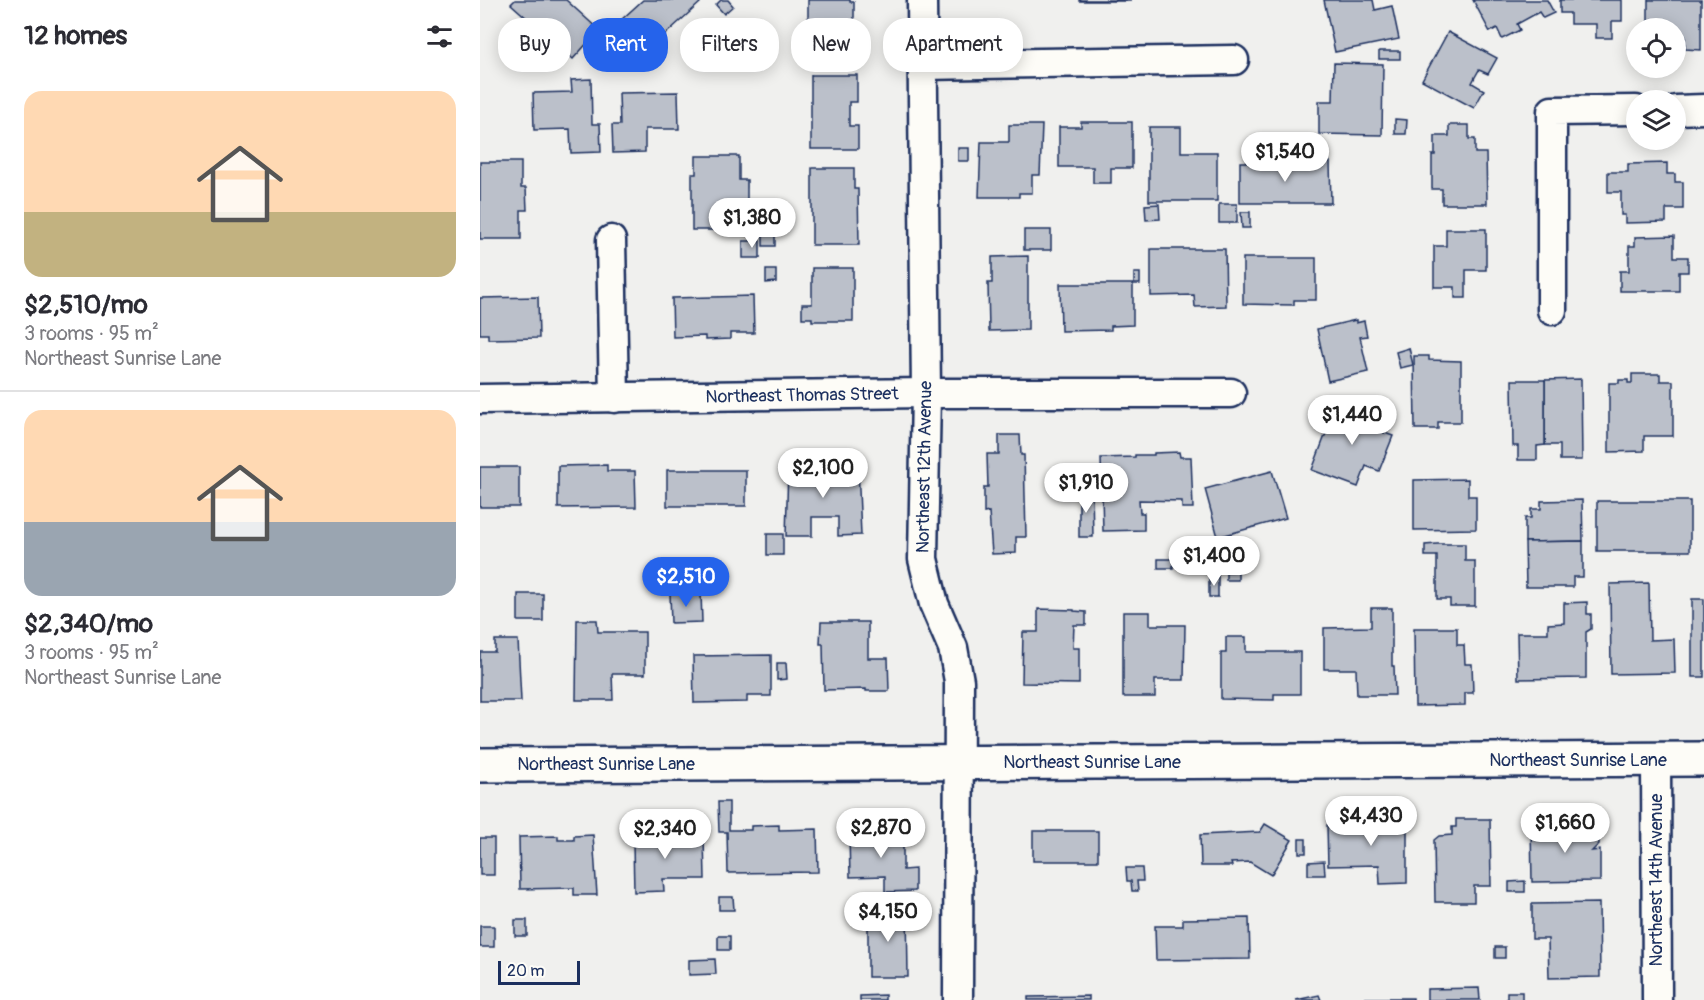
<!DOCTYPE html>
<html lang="en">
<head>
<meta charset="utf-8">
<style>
  :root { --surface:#fff; --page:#f7f7f7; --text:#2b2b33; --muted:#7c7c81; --line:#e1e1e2; --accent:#2563eb }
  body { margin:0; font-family:Pangolin,sans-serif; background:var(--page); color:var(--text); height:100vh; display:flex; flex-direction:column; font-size:22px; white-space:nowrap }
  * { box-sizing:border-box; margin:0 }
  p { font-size:20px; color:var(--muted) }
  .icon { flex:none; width:33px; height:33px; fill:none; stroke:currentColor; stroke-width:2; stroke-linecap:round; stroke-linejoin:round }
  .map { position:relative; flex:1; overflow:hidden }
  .panel { display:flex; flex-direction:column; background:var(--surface); width:480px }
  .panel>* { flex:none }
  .top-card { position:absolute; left:18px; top:18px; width:570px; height:54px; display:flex; gap:12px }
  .buttons { position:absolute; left:1146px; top:18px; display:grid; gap:12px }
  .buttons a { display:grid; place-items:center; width:60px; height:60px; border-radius:50%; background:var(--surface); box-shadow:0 3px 15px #0003; font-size:30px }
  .scale { position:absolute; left:18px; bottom:15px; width:82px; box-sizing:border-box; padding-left:6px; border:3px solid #1b2f5e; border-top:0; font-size:16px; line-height:21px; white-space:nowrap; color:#1b2f5e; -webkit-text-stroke:4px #fdfcf7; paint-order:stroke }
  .price { position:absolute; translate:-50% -51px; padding:0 14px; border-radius:21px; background:#fff; color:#222; font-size:20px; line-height:39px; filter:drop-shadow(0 2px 3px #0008) }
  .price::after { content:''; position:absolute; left:50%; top:36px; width:18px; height:14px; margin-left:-9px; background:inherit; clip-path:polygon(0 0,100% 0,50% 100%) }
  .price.active { background:var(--accent); color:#fff }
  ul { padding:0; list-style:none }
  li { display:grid; align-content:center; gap:12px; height:318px; padding:0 24px }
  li+li { border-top:2px solid var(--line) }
  li span { display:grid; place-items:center; height:186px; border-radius:18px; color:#555 }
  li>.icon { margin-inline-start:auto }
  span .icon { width:108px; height:108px; fill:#fffc; stroke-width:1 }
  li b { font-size:26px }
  h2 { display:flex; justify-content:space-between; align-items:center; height:72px; padding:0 24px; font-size:26px }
  .pill { padding:0 21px; border-radius:24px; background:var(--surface); box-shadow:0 3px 15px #0003; font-size:21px; line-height:54px }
  .pill.active { background:var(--accent); color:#fff }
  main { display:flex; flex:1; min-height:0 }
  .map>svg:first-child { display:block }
  .building { fill:#bbc0ca; stroke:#1b2f5e; stroke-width:1.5 }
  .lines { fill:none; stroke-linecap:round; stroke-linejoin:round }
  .minor-casing { stroke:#1b2f5e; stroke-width:33 }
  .tertiary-casing { stroke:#1b2f5e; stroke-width:38 }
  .minor { stroke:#fdfcf7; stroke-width:28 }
  .tertiary { stroke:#fdfcf7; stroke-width:33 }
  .labels { text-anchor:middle; stroke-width:4.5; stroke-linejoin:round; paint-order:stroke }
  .street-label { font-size:18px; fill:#1b2f5e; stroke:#fdfcf7 }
</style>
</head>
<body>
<main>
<section class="panel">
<h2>12 homes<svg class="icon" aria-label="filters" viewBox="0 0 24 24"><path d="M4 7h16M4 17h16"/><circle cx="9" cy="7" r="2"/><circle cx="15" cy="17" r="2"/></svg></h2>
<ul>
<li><span style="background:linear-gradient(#ffd9b3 65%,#c2b280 0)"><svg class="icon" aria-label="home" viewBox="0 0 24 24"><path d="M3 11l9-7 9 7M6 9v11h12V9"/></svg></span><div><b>$2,510/mo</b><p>3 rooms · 95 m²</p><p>Northeast Sunrise Lane</p></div></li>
<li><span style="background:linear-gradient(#ffd9b3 60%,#9aa5b1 0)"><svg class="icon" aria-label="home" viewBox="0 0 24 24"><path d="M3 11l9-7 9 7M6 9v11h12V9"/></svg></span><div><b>$2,340/mo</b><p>3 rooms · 95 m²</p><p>Northeast Sunrise Lane</p></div></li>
</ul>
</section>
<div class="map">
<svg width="1224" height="1000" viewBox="0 0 1224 1000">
  <rect width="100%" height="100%" fill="#f0f0ee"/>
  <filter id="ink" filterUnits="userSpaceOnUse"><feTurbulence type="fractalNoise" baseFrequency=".0167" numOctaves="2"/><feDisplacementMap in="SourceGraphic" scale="12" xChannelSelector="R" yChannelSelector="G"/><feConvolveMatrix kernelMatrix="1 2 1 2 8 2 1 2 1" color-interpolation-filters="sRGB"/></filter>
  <g filter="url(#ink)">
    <!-- building -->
    <g class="building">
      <polygon points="35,0 86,0 119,30 93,59 31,4"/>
      <polygon points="163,0 218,0 220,3 157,60 130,30"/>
      <polygon points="241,0 248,0 253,6 244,14 236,5"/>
      <polygon points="328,0 370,0 370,2 374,2 374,52 328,52"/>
      <rect x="599" y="0" width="51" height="1"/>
      <polygon points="844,0 893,0 895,10 912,6 919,39 855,52"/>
      <polygon points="993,0 1067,0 1074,13 1063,18 1059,12 1037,24 1040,30 1022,39 1017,28 1010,32"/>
      <polygon points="1080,0 1142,0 1142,21 1132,21 1132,38 1116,38 1116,24 1090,24 1090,13 1080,13"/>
      <polygon points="1168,0 1221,0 1221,50 1205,49 1205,36 1196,36 1196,28 1168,28"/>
      <polygon points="968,32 1017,58 1008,74 999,70 995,77 992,83 1004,90 994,108 942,80"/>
      <rect x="899" y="51" width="21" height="8"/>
      <polygon points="854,63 903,64 902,135 839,134 839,101 853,101"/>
      <polygon points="331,75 377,75 377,102 369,102 369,126 378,126 378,149 331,149"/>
      <polygon points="111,79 112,124 120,124 121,152 91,153 90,129 54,130 53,93 92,92 91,80"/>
      <polygon points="198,92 199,129 165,129 165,152 133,153 132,125 140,125 139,93"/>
      <polygon points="915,119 927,120 926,134 915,134"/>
      <polygon points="601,122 652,122 652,168 631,168 631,183 613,183 613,167 579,167 579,127 601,127"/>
      <polygon points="529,125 562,125 560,175 552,175 552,193 539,193 539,197 499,197 501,142 529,142"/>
      <polygon points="969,125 989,125 989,139 995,139 995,153 1006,153 1007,204 962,204 962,189 952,189 952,155 955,155 955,136 969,136"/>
      <polygon points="669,127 701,127 701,152 737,152 737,201 669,201"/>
      <rect x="478" y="148" width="11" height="13"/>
      <polygon points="216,156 259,156 259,180 267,180 267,204 259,204 259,230 212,230 212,174 216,174"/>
      <polygon points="0,162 41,162 41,188 46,188 47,210 41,210 41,239 0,239"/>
      <polygon points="760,162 850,162 851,203 760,203"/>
      <polygon points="1187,163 1187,174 1195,174 1195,182 1203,182 1203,209 1186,209 1186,222 1145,223 1145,215 1141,215 1141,192 1128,192 1128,172 1148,172 1148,164"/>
      <polygon points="332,168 374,168 374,189 378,189 379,245 332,245"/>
      <polygon points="679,204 680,219 666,220 665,205"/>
      <rect x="739" y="204" width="18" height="19"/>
      <polygon points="761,212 770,212 770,228 762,228"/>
      <polygon points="966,229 1006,229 1006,270 986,270 986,298 975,298 975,287 954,287 954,246 966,246"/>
      <rect x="544" y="230" width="27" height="20"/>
      <rect x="283" y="234" width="12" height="12"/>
      <polygon points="1194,236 1194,257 1208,257 1208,272 1199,272 1199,291 1140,291 1140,271 1149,271 1149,246 1155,246 1155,237"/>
      <rect x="263" y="241" width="17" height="17"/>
      <polygon points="671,249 745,249 746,306 715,307 714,295 671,296"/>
      <polygon points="548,256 548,330 509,331 508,283 512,283 512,257"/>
      <polygon points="763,258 836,258 836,300 814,300 814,305 763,304"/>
      <polygon points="332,268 373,268 373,321 332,321 332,318 322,318 322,304 332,304"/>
      <polygon points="286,270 296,270 296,282 286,283"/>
      <rect x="654" y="273" width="6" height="11"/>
      <polygon points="580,284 653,284 653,325 631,326 631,330 581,331"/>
      <polygon points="273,296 274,333 250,333 250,339 225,340 225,336 193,337 192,298"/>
      <polygon points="58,297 59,338 8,339 8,334 0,334 0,298"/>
      <polygon points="876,320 876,323 884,321 887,336 880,337 888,372 848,381 837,329"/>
      <polygon points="929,348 933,365 920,368 916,352"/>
      <polygon points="934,356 949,356 949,360 981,361 981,422 958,422 958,429 935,429"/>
      <polygon points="1152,374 1180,374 1180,381 1193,381 1193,436 1164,436 1164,451 1129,452 1129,383 1139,383 1139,380 1148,380 1148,383 1152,383"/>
      <polygon points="1101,379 1102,460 1080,460 1080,445 1065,445 1065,380"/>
      <polygon points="1032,380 1065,380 1065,445 1057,446 1057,460 1038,460 1038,446 1033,446"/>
      <polygon points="857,404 903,421 899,431 913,436 899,471 886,466 878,487 832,470"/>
      <polygon points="519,435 540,435 541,455 544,455 546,537 536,537 536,553 512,554 509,512 504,513 504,487 508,487 507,454 519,454"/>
      <polygon points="699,452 700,457 711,457 713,508 702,508 702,501 659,500 660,513 664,513 664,530 623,531 621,458 655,457 655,455 674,455 674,453"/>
      <polygon points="127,465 127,471 155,471 156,507 78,508 78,466"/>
      <rect x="0" y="467" width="39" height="40"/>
      <polygon points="378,467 381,535 358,536 358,517 332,517 332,536 306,536 308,468"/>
      <rect x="187" y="470" width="79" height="36"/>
      <polygon points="792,471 806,518 738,537 725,489"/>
      <polygon points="988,479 988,496 996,496 996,529 934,530 934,480"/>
      <polygon points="599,490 612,490 613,537 599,537"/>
      <polygon points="1102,500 1103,541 1045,542 1045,518 1051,518 1051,509 1061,509 1061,501"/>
      <rect x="1117" y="501" width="93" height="50"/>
      <rect x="287" y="534" width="16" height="21"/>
      <polygon points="1103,541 1103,577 1093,577 1093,587 1046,587 1045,542"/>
      <polygon points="957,544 985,544 985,561 995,561 995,606 970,606 970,599 957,599 957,556 945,556 945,545"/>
      <rect x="678" y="559" width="15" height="9"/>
      <polygon points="758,571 758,580 746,580 746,572"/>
      <polygon points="738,576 738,597 729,597 729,577"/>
      <polygon points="1169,583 1170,640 1194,639 1195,673 1131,674 1130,584"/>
      <polygon points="190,593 221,593 222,622 191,623"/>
      <rect x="38" y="594" width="25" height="27"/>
      <rect x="1212" y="599" width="12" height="78"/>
      <polygon points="1107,602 1107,614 1111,614 1111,629 1106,632 1106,678 1038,679 1037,633 1068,633 1068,624 1084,623 1084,603"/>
      <polygon points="891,608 912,608 912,666 914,666 915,695 877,695 876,669 844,669 844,628 891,627"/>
      <polygon points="558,609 594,610 594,611 606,612 606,625 594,625 593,648 599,648 599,684 542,683 543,632 558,632"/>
      <polygon points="643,612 670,612 670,625 705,625 704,680 675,680 675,697 643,697"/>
      <polygon points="97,620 117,620 118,632 165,632 165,674 132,674 133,700 96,700"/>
      <polygon points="341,622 388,622 388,658 408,658 409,691 386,691 386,689 344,690 343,644 340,644"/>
      <polygon points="934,628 977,628 977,645 984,645 985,664 992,664 993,693 985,693 985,705 935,706"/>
      <polygon points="746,637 766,637 766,652 820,652 820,694 794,694 794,700 741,699 741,653 746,653"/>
      <polygon points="15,640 38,640 41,701 0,701 0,652 15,652"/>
      <polygon points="291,655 291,696 267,696 267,702 214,703 213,656"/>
      <polygon points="297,663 306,663 307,679 297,680"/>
      <polygon points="238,802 249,802 249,830 271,830 271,826 299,825 299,830 337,829 338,872 248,873 247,832 239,832"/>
      <polygon points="900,814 900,824 927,823 927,883 900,884 899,865 848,866 847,825 871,825 871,815"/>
      <polygon points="976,819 1010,819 1011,886 994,886 994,902 955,902 954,840 959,836 972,835 972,827 976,827"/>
      <polygon points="785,824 812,840 791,875 770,862 751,863 752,866 721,866 720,835 780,832"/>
      <polygon points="1114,825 1119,831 1119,844 1112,851 1120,850 1120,881 1052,882 1051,826"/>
      <polygon points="383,829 412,829 412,834 423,834 423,870 435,869 435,891 405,892 405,876 370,877 369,835 383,834"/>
      <rect x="553" y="831" width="65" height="30"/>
      <polygon points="149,833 189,833 189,839 224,838 225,879 183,879 184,891 154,892 153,843 149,844"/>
      <polygon points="113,835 117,895 94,895 94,888 40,889 39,837 78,836 78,840 94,840 94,836"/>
      <rect x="0" y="838" width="14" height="37"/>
      <rect x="819" y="839" width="7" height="14"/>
      <polygon points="844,861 845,875 828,875 828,862"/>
      <polygon points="646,868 662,868 663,881 657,881 658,891 652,891 651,881 647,881"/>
      <polygon points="1045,881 1045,892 1029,892 1029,882"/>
      <polygon points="239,897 253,897 254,910 239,910"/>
      <polygon points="1119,903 1120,977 1069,978 1068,939 1052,939 1052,904"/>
      <polygon points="388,908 427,908 428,977 388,977"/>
      <polygon points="769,918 770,959 676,960 675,926 703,926 703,919"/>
      <rect x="35" y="920" width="12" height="16"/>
      <rect x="0" y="926" width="14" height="21"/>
      <rect x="238" y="936" width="12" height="14"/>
      <rect x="1015" y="947" width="10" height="11"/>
      <polygon points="235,959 236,974 209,975 209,960"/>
      <polygon points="999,988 1000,1000 947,1000 947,989"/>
      <rect x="1027" y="992" width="15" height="8"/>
      <polygon points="405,995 405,1000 380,1000 380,996"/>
      <polygon points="839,995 841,1000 816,1000"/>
      <polygon points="609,996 609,1000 548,1000 548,997"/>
      <rect x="877" y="998" width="56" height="2"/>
    </g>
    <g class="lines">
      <!-- minor casing -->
      <g class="minor-casing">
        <g id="minor">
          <polyline points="442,0 446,393 443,559 454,604 473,648 479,681 478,1000"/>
          <polyline points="443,65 754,60"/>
          <polyline points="1196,110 1224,109"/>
          <polyline points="131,240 134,398"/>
          <polyline points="1072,310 1072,111 1156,110"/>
          <polyline points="0,399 446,393 751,393"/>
          <polyline points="1176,760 1177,1000"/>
        </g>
      </g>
      <!-- tertiary casing -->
      <g class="tertiary-casing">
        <polyline id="tertiary" points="0,765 1224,759"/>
      </g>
      <!-- minor -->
      <use href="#minor" class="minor"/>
      <!-- tertiary -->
      <use href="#tertiary" class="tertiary"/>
    </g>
  </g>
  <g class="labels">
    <!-- street labels -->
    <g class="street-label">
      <text transform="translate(322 395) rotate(-1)" y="6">Northeast Thomas Street</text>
      <text transform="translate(444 467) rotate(-89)" y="6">Northeast 12th Avenue</text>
      <text x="1098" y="766">Northeast Sunrise Lane</text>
      <text x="612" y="768">Northeast Sunrise Lane</text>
      <text x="126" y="770">Northeast Sunrise Lane</text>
      <text transform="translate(1176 880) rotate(-90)" y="6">Northeast 14th Avenue</text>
    </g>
  </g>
</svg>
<div class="buttons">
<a><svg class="icon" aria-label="locate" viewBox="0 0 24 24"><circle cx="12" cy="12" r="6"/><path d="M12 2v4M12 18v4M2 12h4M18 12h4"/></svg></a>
<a><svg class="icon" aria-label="layers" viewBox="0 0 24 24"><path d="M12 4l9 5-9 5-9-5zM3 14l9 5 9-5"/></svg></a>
</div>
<div class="scale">20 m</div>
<b class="price" style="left:805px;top:183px">$1,540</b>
<b class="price" style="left:272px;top:249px">$1,380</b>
<b class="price" style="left:872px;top:446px">$1,440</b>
<b class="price" style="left:343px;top:499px">$2,100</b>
<b class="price" style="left:606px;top:514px">$1,910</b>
<b class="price" style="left:734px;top:587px">$1,400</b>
<b class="price active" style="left:206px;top:608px">$2,510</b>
<b class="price" style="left:891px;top:847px">$4,430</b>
<b class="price" style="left:1085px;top:854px">$1,660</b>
<b class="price" style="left:401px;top:859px">$2,870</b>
<b class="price" style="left:185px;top:860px">$2,340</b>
<b class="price" style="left:408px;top:943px">$4,150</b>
<div class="top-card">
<a class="pill">Buy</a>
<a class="pill active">Rent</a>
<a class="pill">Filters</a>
<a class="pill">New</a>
<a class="pill">Apartment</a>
</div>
</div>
</main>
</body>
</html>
